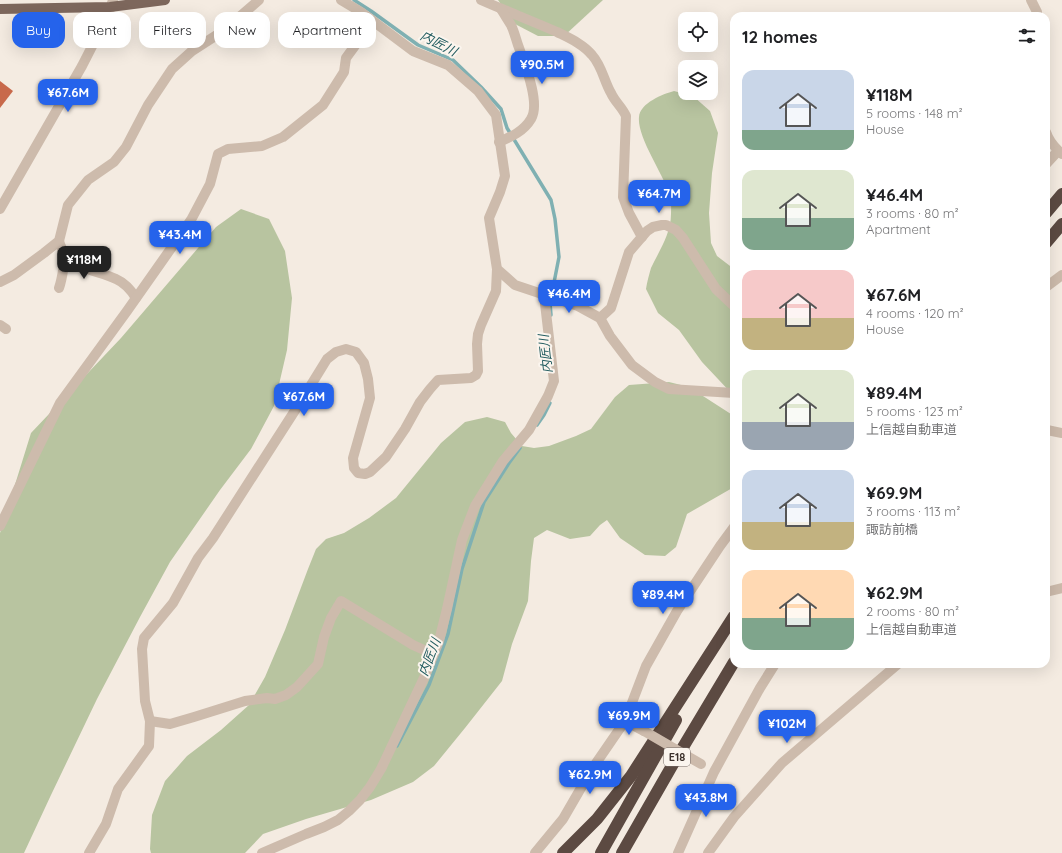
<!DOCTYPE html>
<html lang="en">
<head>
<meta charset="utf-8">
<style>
  :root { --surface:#fff; --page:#f2f2f2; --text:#202124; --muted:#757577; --accent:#2563eb }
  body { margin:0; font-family:Quicksand,"Noto Sans JP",sans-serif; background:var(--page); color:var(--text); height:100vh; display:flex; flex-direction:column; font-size:15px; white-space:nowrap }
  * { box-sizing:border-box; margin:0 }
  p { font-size:13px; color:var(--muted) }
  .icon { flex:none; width:22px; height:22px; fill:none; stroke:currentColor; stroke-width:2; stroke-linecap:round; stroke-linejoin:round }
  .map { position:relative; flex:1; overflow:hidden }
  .panel { position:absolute; left:730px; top:12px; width:320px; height:656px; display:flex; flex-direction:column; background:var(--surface); border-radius:12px; box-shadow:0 4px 16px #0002 }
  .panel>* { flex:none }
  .banner { position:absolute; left:12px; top:12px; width:380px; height:36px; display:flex; gap:8px }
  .controls { position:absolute; left:678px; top:12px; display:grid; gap:8px }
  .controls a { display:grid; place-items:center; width:40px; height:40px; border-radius:8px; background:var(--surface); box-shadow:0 4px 16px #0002; font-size:20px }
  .price { position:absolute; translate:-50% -34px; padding:0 9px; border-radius:8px; background:var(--accent); color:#fff; font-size:13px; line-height:26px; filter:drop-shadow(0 1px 2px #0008) }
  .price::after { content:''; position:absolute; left:50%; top:24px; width:12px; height:9px; margin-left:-6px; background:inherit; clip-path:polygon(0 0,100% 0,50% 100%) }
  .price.selected { background:#222; color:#fff }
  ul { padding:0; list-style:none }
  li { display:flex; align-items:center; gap:12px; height:100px; padding:0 12px }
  li span { display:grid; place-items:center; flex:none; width:112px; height:80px; border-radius:12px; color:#555 }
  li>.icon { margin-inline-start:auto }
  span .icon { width:48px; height:48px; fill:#fffc; stroke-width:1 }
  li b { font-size:17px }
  h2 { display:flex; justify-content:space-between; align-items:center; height:48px; padding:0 12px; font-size:17px }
  .chip { padding:0 14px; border-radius:12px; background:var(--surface); box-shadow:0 4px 16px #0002; font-size:14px; line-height:36px }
  .chip.selected { background:var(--accent); color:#fff }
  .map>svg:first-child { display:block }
  .green { fill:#b8c4a0 }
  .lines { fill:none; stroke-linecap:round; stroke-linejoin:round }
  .stream { stroke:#7fb0b2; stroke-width:3.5 }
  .building { fill:#c8694b }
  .minor { stroke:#cdbbac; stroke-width:10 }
  .major { stroke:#7d675c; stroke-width:10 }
  .highway { stroke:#5c4a42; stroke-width:12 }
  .minor-bridge { stroke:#cdbbac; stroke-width:10 }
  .labels { text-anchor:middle; stroke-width:4; stroke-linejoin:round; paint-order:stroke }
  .shield { fill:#fbf5ee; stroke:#756b66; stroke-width:1 }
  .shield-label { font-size:11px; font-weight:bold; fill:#3b302b }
  .water-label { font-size:13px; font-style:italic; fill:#1f5a5e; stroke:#fbf5ee }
</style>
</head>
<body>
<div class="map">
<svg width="1062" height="853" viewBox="0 0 1062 853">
  <rect width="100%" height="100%" fill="#f4ebe1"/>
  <!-- green -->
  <g class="green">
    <polygon points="498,0 603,0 564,36 538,36 515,24"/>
    <path d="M 674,91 L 693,96 L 710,111 L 718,133 L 712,173 L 709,213 L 711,243 L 717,256 L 734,269 L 734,396 L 702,362 L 679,330 L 658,313 L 646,289 C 647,282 649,275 651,268 C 659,251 671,234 671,214 C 671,207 672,199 669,193 C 662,172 637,137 639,117 C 640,103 663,94 674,91 Z"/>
    <polygon points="241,209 269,219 285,251 292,298 287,350 274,406 251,449 220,490 170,562 140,617 97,699 51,795 24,853 0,853 0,533 31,433 121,338 216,227"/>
    <polygon points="669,382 689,387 734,416 734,487 687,514 676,547 665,556 645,555 620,538 607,520 600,525 590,536 570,539 547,530 534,538 531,561 528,601 512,644 502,681 465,728 434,766 413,782 371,800 306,819 263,834 245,853 151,853 150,849 152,815 165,781 187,756 221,730 249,705 265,677 285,630 308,569 316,549 326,539 344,533 369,518 396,498 441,443 465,422 487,417 505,422 511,433 522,446 534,448 549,446 576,436 591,429 615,397 629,385"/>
  </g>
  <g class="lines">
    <!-- stream -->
    <g class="stream">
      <polyline points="354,0 371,11 418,45 453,60 481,87 501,109 507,128 551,200 555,219 559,257 550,303 551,315"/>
      <polyline points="537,425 544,415 550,403"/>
      <polyline points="397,746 429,685 448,634 462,569 484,502 509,463 520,448"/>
    </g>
  </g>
  <!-- building -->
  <polygon class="building" points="0,81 13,91 0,108"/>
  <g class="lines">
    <!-- minor -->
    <g class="minor">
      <polyline points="341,0 361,12 413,51 448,65 478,91 496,115 505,176 500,192 489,218 497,269 515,285 578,306 600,318 610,336 632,365 655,382 669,389 734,393"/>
      <path d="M 481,0 C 506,11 532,21 557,32 C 569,38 583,44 592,55 C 602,66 604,81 611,93 C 615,102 622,107 626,116 L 623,197 L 629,213 L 642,237"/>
      <polyline points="1031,0 1037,12 1037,16"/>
      <path d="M 1046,132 C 1049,141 1055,148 1062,154"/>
      <path d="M 499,142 C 511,137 524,131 531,119 C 541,103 524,62 518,45 C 516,39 514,31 511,25 C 508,20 504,14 501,9"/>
      <polyline points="1046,164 1058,151"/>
      <polyline points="0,209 82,66 108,15 113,0"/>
      <path d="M 59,241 C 60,245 62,249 64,253 C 74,269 100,271 116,279 C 125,283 131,290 136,298"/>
      <polyline points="0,282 14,275 44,253 59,241 68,205 88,180 114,162 126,147 148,105 172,69 192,51 223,31 259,0"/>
      <polyline points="1046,287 1062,275"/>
      <path d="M 59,288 C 63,277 63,266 66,255"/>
      <polyline points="600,318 611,308 629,252 647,231 653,227 662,225 666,225 676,230 683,238 716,289 734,306"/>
      <polyline points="0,325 6,329"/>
      <polyline points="1046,429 1047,430 1062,433"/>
      <polyline points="0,526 60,403 127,311 191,220 210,184 218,154 228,149 262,146 283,137 323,105 344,72 346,58 373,21"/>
      <polyline points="1046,592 1062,588"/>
      <polyline points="150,721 170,724 194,717 245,701 267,698 275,699 286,695 297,687 318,664 324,637 331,618 341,601 413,645 433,654"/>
      <polyline points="625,721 644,731"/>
      <polyline points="89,853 106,824 118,789 149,746 150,721 145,701 142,649 144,638 173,603 198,558 213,538 303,398 327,359 336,352 346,349 356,352 364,363 368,379 370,398 353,458 354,468 358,473 365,474 370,472 386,457 405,429 420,402 430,389 438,380 471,378 476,375 478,371 477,344 478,334 481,325 496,291 497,269"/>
      <polyline points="262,853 306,834 324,827 338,820 349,811 360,800 370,787 381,769 424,678 439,641 447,609 462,540 475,506 503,461 529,430 548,396 554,381 544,295"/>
      <polyline points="535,853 563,819 592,769 625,721 646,666 677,611 720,546 734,527"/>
      <polyline points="678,853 714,772 760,688 775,664"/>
      <polyline points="708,853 734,817 782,763 898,664"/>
    </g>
    <!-- major -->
    <polyline class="major" points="0,9 110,7 165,0"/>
    <!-- highway -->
    <g class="highway">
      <polyline points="1046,213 1062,194"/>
      <polyline points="1046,243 1062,224"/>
      <polyline points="563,853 597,819 631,776 734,616"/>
      <polyline points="601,853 676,720"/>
      <polyline points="622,853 673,764 734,662"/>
    </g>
    <!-- minor-bridge -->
    <polyline class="minor-bridge" points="644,731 701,764"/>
  </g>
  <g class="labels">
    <!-- shield labels -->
    <rect class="shield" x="664" y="748" width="26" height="18" rx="3"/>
    <g class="shield-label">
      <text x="677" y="761">E18</text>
    </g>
    <!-- water labels -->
    <g class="water-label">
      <text transform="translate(439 43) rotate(27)" y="5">内匠川</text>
      <text transform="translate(545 354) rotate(-96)" y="5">内匠川</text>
      <text transform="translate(429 657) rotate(-69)" y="5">内匠川</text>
    </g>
  </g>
</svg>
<div class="controls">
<a><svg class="icon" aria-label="locate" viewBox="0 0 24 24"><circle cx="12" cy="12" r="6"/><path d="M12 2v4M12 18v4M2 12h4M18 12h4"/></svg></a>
<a><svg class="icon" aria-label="layers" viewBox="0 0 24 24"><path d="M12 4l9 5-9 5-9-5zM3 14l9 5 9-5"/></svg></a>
</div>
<b class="price" style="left:542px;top:85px">¥90.5M</b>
<b class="price" style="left:68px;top:113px">¥67.6M</b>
<b class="price" style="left:659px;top:214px">¥64.7M</b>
<b class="price" style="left:180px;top:255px">¥43.4M</b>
<b class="price selected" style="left:84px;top:280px">¥118M</b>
<b class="price" style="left:569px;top:314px">¥46.4M</b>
<b class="price" style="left:304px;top:417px">¥67.6M</b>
<b class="price" style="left:663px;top:615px">¥89.4M</b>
<b class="price" style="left:629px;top:736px">¥69.9M</b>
<b class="price" style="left:787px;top:744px">¥102M</b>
<b class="price" style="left:590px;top:795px">¥62.9M</b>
<b class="price" style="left:706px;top:818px">¥43.8M</b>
<div class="banner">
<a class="chip selected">Buy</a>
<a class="chip">Rent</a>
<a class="chip">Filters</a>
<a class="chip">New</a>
<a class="chip">Apartment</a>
</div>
<section class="panel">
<h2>12 homes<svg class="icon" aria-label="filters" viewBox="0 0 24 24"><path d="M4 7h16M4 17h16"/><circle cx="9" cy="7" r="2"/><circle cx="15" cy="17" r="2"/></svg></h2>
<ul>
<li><span style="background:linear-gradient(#c9d6e8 75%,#7fa58c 0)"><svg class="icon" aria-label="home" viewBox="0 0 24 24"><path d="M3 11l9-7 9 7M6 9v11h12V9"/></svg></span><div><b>¥118M</b><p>5 rooms · 148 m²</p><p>House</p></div></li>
<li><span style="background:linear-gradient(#dfe7d0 60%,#7fa58c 0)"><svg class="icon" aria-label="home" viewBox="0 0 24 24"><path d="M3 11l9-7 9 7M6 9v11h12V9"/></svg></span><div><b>¥46.4M</b><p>3 rooms · 80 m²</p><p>Apartment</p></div></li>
<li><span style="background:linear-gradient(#f6c9c9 60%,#c2b280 0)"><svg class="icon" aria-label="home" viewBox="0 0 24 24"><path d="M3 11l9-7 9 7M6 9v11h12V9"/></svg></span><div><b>¥67.6M</b><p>4 rooms · 120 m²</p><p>House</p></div></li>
<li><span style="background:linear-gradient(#dfe7d0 65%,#9aa5b1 0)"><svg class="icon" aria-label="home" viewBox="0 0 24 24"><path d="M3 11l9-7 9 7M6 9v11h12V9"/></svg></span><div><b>¥89.4M</b><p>5 rooms · 123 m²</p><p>上信越自動車道</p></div></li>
<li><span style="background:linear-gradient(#c9d6e8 65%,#c2b280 0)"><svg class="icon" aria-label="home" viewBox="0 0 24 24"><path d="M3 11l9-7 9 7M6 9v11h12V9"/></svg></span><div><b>¥69.9M</b><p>3 rooms · 113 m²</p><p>諏訪前橋</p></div></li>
<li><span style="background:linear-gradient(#ffd9b3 60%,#7fa58c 0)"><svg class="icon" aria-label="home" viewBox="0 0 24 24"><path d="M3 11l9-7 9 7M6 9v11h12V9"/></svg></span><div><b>¥62.9M</b><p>2 rooms · 80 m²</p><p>上信越自動車道</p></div></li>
</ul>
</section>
</div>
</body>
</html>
